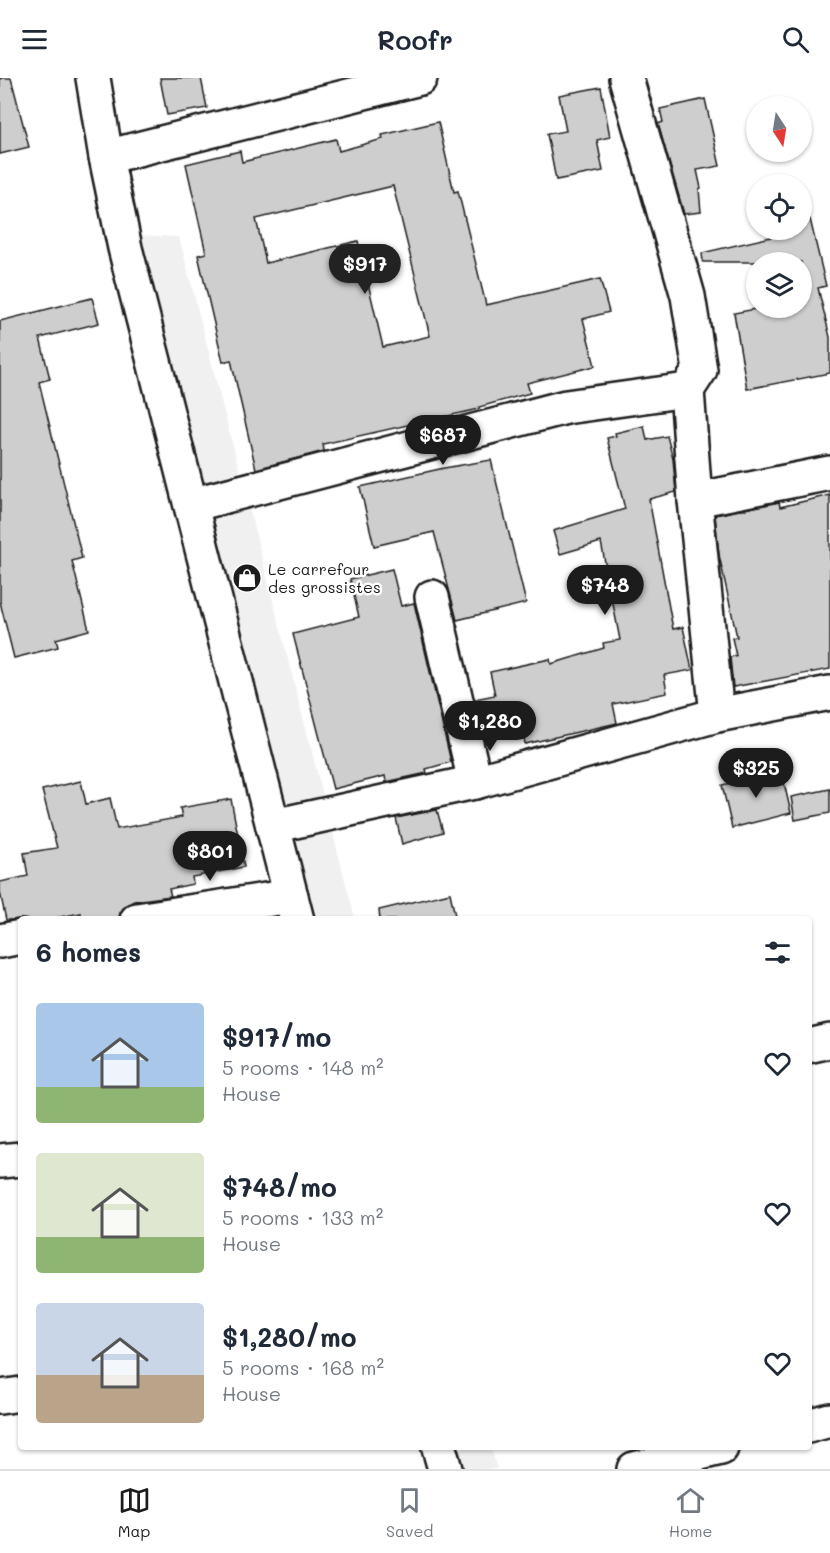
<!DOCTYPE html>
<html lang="en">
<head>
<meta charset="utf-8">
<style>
  :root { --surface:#fff; --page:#f6f6f7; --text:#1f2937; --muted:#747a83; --line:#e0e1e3; --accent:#1c1c1c }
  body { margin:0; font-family:Mali,sans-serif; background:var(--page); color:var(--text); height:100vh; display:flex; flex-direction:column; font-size:22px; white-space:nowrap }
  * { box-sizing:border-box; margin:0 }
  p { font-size:20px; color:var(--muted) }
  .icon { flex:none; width:33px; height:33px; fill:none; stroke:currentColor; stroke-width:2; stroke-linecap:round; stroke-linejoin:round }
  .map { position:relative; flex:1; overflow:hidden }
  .side { position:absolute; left:18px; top:838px; width:794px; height:534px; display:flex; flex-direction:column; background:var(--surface); border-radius:6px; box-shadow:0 2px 4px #0004 }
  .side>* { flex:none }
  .needle { width:39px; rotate:168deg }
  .controls { position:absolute; left:746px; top:18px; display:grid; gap:12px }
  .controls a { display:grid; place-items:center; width:66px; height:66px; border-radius:50%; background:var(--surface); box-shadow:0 2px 4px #0004; font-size:30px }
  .price { position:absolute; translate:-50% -51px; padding:0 14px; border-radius:21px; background:var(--accent); color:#fff; font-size:20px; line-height:39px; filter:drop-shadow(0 2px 3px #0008) }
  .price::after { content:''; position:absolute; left:50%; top:36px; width:18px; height:14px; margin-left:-9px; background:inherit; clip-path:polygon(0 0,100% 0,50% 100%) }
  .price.selected { background:#222; color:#fff }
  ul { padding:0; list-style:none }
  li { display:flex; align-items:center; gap:18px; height:150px; padding:0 18px }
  li span { display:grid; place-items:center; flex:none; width:168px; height:120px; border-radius:6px; color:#555 }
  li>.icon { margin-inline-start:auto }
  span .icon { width:72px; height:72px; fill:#fffc; stroke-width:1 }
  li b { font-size:26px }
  h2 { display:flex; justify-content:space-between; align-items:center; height:72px; padding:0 18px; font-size:26px }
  header { display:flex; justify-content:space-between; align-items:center; height:78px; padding:0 18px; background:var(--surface); font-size:27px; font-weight:600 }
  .dock { display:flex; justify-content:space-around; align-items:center; height:84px; border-top:2px solid var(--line); background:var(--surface); font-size:16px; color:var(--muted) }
  .dock a { display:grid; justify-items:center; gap:3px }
  .dock .selected { color:var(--accent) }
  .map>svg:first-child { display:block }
  .built { fill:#f0f0f0 }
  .building { fill:#cecece; stroke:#1c1c1c; stroke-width:1.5; fill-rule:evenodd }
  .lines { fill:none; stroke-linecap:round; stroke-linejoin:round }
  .minor-casing { stroke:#1c1c1c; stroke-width:38 }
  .major-casing { stroke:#1c1c1c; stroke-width:38 }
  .minor { stroke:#fff; stroke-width:33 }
  .major { stroke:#fff; stroke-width:33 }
  .labels { text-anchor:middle; stroke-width:5; stroke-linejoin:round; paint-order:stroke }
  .poi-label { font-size:16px; fill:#1c1c1c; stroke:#fff; text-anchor:start }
</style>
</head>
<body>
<header><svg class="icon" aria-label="menu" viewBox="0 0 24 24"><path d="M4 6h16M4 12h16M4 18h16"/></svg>Roofr<svg class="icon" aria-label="search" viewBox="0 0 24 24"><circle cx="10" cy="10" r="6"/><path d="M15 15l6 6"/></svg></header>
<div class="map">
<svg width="830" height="1391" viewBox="0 0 830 1391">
  <rect width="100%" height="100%" fill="#fff"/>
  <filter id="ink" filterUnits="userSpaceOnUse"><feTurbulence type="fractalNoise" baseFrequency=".0167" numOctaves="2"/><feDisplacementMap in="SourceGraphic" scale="12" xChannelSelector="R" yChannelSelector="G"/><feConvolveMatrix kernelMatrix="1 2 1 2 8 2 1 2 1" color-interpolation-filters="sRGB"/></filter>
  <g filter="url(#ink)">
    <!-- built -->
    <g class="built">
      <polygon points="137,157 179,159 355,841 317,841"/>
      <polygon points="457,1370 491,1370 497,1391 462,1391"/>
    </g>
    <!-- building -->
    <g class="building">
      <polygon points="0,0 11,0 29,69 0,76"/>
      <polygon points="160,0 201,0 207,30 167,37"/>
      <polygon points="601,9 610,59 597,62 603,93 556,102 547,56 566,53 559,17"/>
      <polygon points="705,21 720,88 697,92 701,110 699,111 701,134 684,136 658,46 663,44 660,31"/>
      <path d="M 438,44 L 454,114 L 458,113 L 486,227 L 600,201 L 609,234 L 583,241 L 595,288 L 527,305 L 530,315 L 479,329 L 479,331 L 323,366 L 324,373 L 256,391 L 231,282 L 223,284 L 198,177 L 206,175 L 186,86 L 240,73 L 242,84 L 336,61 L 339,73 L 383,61 L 382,57 ZM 393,108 L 430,258 L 383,269 L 358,163 L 266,185 L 256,141 Z"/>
      <polygon points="810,141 826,208 818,210 830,259 830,295 747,311 734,235 761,230 801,230 801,184 703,184 702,175 801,152 801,142"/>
      <polygon points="92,220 99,245 40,260 50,301 39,304 82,480 72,483 89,552 56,561 58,569 14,580 0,524 0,243"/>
      <polygon points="644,348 647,362 667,358 673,381 676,414 649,421 673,551 683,549 692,592 664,597 667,615 613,626 617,645 525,666 523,653 484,661 475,621 495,617 490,594 550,581 551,586 604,570 603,565 620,562 601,464 560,476 553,453 625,431 607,360 616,358 615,355"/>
      <polygon points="491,382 526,525 457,542 434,454 374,468 360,409 444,390"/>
      <polygon points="830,417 830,591 733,609 730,579 736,578 732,560 737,559 719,477 715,437 779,424 780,429"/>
      <polygon points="392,491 401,528 414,525 451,684 426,691 427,695 386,704 385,698 333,711 293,556 359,539 350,501"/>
      <polygon points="781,692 791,735 732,750 722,707"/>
      <polygon points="81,703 86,726 110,720 117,751 182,739 180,730 231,721 244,789 192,799 193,806 169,811 171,818 134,823 126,827 120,835 119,842 81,842 81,835 45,842 6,842 0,814 0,804 28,798 24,775 57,770 42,712"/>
      <polygon points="830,711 830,735 795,742 791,719"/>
      <polygon points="437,732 443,754 402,766 396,740"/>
      <polygon points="450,815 456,842 380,842 379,832"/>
    </g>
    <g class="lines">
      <!-- minor casing -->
      <g class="minor-casing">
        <g id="minor">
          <polyline points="626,0 688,218 700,292 687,312 695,422 717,637"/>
          <polyline points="106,79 420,0"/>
          <polyline points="695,422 830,395"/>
          <polyline points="191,427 566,329 687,312"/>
          <polyline points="432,519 475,704"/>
          <polyline points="273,748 475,704 717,637 830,615"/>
          <polyline points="137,842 291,818"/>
          <polyline points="0,863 21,859"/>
          <polyline points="808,968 830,963"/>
          <polyline points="0,1083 21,1081"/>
          <polyline points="0,1319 21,1316"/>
          <polyline points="808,1348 830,1342"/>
          <polyline points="634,1391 721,1370"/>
        </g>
      </g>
      <!-- major casing -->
      <g class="major-casing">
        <g id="major">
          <polyline points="93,0 106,79 125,170 297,842"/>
          <polyline points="439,1370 445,1391"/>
        </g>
      </g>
      <!-- minor -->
      <use href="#minor" class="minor"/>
      <!-- major -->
      <use href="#major" class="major"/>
    </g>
  </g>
  <!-- icons -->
  <defs>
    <g id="shop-disc" transform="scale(1.5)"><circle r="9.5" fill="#1c1c1c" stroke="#fff"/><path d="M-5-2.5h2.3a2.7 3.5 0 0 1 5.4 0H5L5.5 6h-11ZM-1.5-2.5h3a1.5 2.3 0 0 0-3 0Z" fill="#fff"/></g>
  </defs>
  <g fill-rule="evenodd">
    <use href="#shop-disc" x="247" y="500"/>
  </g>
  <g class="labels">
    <!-- poi labels -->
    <g class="poi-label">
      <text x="268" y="497">Le carrefour<tspan x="268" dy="18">des grossistes</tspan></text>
    </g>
  </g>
</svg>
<div class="controls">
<a><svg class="needle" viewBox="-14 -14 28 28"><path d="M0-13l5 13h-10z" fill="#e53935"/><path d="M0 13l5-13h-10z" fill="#747a83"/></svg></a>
<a><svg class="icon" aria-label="locate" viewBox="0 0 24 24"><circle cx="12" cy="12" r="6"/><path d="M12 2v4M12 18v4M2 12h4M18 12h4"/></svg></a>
<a><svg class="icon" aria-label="layers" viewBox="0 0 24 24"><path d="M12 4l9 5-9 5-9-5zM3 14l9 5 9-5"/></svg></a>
</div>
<b class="price selected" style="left:365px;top:217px">$917</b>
<b class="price" style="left:443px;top:388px">$687</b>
<b class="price" style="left:605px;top:538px">$748</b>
<b class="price" style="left:490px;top:674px">$1,280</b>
<b class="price" style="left:756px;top:721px">$325</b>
<b class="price" style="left:210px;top:804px">$801</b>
<section class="side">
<h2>6 homes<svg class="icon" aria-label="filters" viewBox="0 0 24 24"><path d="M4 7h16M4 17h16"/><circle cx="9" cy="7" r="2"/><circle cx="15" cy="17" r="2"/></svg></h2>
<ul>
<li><span style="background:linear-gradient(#a9c7e8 70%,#8fb573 0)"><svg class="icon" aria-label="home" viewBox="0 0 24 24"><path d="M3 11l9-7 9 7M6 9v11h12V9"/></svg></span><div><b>$917/mo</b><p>5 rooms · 148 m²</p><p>House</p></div><svg class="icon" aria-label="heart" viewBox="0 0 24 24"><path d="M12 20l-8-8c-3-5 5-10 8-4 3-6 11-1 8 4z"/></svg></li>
<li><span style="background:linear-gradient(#dfe7d0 70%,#8fb573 0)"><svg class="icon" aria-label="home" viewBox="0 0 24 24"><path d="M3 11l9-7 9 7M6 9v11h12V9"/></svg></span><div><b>$748/mo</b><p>5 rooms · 133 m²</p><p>House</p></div><svg class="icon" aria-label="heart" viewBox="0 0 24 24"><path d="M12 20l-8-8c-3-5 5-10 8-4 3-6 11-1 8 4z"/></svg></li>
<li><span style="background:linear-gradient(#c9d6e8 60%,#b9a48a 0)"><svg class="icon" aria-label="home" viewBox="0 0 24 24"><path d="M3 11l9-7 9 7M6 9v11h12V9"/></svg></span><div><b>$1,280/mo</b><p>5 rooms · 168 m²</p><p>House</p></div><svg class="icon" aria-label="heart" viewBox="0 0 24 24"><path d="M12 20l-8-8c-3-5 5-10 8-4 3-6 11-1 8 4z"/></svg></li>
</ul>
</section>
</div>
<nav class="dock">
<a class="selected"><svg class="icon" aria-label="map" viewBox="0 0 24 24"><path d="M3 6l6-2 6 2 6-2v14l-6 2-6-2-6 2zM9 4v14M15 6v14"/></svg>Map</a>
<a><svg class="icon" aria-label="saved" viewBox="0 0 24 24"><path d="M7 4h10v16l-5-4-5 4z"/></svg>Saved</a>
<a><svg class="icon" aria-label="home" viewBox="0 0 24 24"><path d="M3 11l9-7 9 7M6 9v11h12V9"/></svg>Home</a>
</nav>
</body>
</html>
